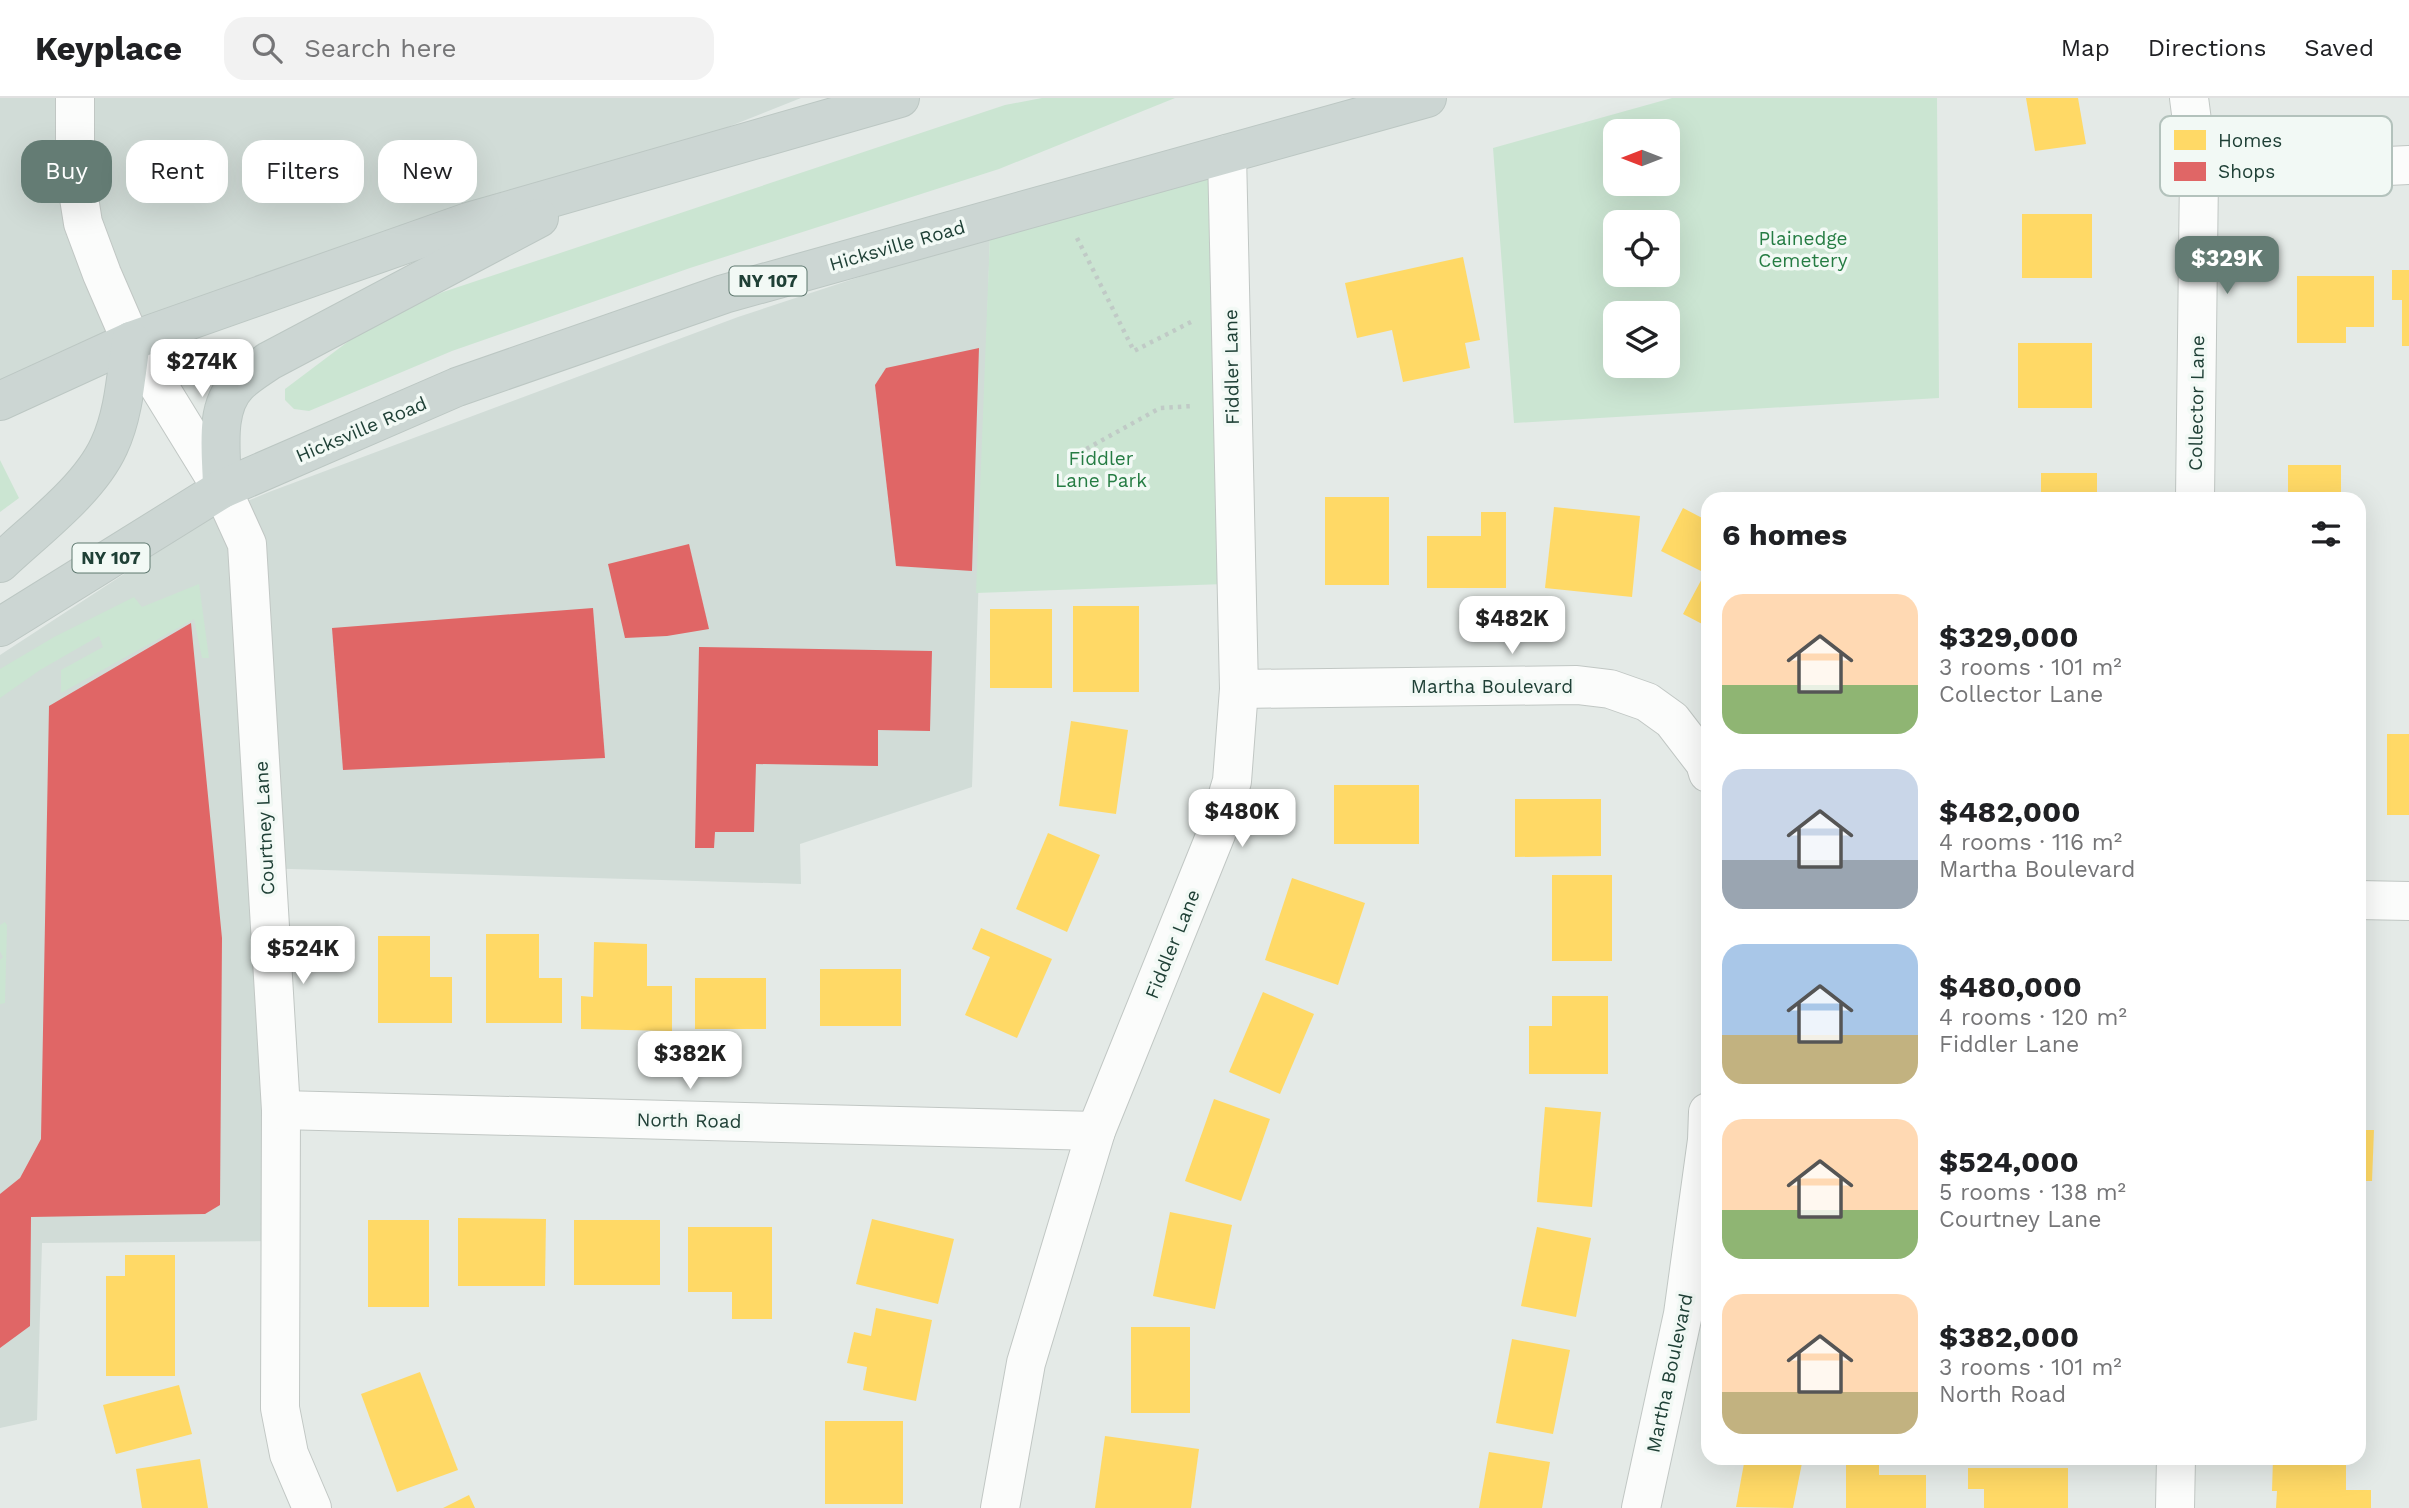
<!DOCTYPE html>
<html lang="en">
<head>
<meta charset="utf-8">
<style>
  :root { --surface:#fff; --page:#f2f2f2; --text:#202124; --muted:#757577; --line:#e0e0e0; --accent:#647c74 }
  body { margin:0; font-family:"Work Sans",sans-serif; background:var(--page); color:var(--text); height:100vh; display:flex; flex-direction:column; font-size:26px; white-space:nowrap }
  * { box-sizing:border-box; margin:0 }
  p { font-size:23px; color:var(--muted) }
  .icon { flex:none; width:38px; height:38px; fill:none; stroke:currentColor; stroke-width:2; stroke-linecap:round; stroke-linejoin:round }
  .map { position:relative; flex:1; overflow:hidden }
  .sheet { position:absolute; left:1701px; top:394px; width:665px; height:973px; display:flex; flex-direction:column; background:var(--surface); border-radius:21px; box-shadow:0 7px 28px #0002 }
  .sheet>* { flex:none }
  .banner { position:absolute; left:21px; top:42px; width:665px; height:63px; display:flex; gap:14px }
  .needle { width:46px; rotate:270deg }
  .controls { position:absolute; left:1603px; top:21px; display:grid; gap:14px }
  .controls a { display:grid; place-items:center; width:77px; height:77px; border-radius:14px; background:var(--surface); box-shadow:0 7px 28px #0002; font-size:35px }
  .price { position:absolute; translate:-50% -60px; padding:0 16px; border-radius:14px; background:#fff; color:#222; font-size:23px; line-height:46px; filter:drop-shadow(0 2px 4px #0008) }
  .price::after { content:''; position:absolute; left:50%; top:42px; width:21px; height:16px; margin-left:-10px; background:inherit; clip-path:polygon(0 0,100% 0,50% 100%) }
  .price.current { background:var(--accent); color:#fff }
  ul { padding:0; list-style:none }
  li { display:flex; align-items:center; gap:21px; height:175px; padding:0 21px }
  li span { display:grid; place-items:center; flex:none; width:196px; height:140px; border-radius:21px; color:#555 }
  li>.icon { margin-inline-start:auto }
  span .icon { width:84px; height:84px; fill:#fffc; stroke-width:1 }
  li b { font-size:30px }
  h2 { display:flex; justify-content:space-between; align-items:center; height:84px; padding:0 21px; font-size:30px }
  .chip { padding:0 24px; border-radius:21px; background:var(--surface); box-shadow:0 7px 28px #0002; font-size:24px; line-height:63px }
  .chip.current { background:var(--accent); color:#fff }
  header { display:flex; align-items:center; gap:42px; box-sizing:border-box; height:98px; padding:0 35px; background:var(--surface); border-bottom:2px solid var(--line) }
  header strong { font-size:33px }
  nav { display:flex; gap:38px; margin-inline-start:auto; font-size:24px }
  .search { width:490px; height:63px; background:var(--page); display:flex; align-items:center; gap:18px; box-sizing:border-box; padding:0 24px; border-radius:21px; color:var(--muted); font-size:26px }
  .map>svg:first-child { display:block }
  .built { fill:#d1dcd7 }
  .green { fill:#cbe5d2; fill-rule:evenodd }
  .homes { fill:#ffd966 }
  .shops { fill:#e06666 }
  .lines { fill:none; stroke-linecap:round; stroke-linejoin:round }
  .street-casing { stroke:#c1c7c4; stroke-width:40 }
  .primary-casing { stroke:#bcc7c3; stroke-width:40 }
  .path { stroke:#c0cac6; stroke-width:4.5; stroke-dasharray:3.5 5; stroke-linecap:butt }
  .street { stroke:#fbfcfb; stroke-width:38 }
  .primary { stroke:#ccd6d3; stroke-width:38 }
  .labels { text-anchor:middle; stroke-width:7; stroke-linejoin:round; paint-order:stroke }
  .shield { fill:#f2f9f5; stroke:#5e786f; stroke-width:2 }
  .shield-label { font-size:18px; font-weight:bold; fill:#1f4036 }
  .park-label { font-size:19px; fill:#257c43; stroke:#f2f9f5 }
  .street-label { font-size:19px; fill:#1f4036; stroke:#f2f9f5 }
  .key { fill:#f2f9f5; stroke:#b3c2bc; stroke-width:2 }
  .key-label { font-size:19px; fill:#1f4036 }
</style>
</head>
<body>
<header>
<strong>Keyplace</strong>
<div class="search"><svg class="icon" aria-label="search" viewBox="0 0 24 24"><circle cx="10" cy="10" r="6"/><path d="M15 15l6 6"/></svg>Search here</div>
<nav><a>Map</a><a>Directions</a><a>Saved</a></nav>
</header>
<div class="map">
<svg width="2409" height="1410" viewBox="0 0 2409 1410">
  <rect width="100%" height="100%" fill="#e4eae7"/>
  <!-- built -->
  <g class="built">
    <polygon points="0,0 801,0 0,317"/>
    <polygon points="990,136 972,689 800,746 801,786 257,770 271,1143 42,1145 37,1322 0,1330 0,557 216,416 269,394 738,219"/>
  </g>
  <!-- green -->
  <g class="green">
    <polygon points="1042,0 1175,0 999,71 690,170 452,253 309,313 294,311 285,302 285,291 370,227 443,194 1005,7"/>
    <path d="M 1672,0 L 1937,0 L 1939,300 L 1514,325 L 1493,50 ZM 1615,33 L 1668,33 L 1668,86 L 1615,86 ZM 1615,124 L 1668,124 L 1668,177 L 1615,177 ZM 1668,215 L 1668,268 L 1615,268 L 1615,215 Z"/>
    <polygon points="1211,72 1224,486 976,495 990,136"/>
    <polygon points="0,362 19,400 0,414"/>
    <polygon points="199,486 209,560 202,560 194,521 61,595 61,572 103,549 99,538 40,572 0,600 0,571 54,539 134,499 142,509"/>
    <polygon points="5,824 7,827 5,905 0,906 0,862 3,859 0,853 0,827"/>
  </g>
  <!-- homes -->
  <g class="homes">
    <polygon points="2026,0 2078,0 2086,46 2035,53"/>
    <rect x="2022" y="116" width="70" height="64"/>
    <polygon points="1463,159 1480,242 1465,245 1470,270 1403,284 1392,232 1357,240 1345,185"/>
    <polygon points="2392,172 2409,172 2409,248 2402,248 2402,202 2392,202"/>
    <polygon points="2297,178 2374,178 2374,229 2346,229 2346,245 2297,245"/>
    <rect x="2018" y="245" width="74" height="65"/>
    <rect x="2288" y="367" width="53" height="34"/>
    <rect x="2041" y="375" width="56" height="26"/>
    <rect x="1325" y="399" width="64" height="88"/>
    <polygon points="1554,409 1640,418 1632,499 1545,490"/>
    <polygon points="1683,410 1708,423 1708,529 1683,516 1705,475 1661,453"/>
    <polygon points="1481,414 1506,414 1506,490 1427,490 1427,438 1481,438"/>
    <rect x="1073" y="508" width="66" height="86"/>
    <rect x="990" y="511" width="62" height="79"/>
    <polygon points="1071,623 1128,632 1116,716 1059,708"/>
    <rect x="2387" y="636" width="22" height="81"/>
    <rect x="1334" y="687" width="85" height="59"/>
    <polygon points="1515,701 1601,701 1601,758 1515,759"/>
    <polygon points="1048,735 1100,757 1067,834 1016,811"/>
    <rect x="1552" y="777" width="60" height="86"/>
    <polygon points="1292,780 1365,805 1338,887 1265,862"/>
    <polygon points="981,830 1052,861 1017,940 965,917 990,859 972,851"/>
    <polygon points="486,836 539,836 539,880 562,880 562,925 486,925"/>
    <polygon points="378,838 430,838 430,879 452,879 452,925 378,925"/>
    <polygon points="594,844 647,846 647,888 672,888 672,933 581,931 581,898 593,899"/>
    <rect x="820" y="871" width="81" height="57"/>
    <rect x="695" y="880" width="71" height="51"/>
    <polygon points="1263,894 1314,916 1280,996 1229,974"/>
    <polygon points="1552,898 1608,898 1608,976 1529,976 1529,928 1552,928"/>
    <polygon points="1214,1001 1270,1021 1241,1103 1185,1083"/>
    <polygon points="1545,1009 1601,1014 1592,1109 1537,1104"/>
    <polygon points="2359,1032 2374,1032 2372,1083 2359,1083"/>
    <polygon points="1170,1114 1232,1127 1215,1211 1153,1198"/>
    <polygon points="458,1120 546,1121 545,1188 458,1188"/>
    <polygon points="872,1121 954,1141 938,1206 856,1186"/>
    <rect x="368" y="1122" width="61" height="87"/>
    <rect x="574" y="1122" width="86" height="65"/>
    <polygon points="688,1129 772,1129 772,1221 732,1221 732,1194 688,1194"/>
    <polygon points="1537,1129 1591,1140 1576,1219 1521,1208"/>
    <polygon points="125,1157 175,1157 175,1278 106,1278 106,1178 125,1178"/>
    <polygon points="876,1210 932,1222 916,1303 863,1292 867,1269 847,1265 854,1234 871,1238"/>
    <rect x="1131" y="1229" width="59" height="86"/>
    <polygon points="1512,1241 1570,1252 1553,1336 1496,1325"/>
    <polygon points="420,1274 458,1372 397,1394 361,1296"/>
    <polygon points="179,1287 192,1336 116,1356 103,1307"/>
    <rect x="825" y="1323" width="78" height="83"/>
    <polygon points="1105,1338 1199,1351 1191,1410 1095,1410"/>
    <polygon points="1489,1354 1550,1364 1542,1410 1479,1410"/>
    <polygon points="1745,1360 1803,1360 1793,1410 1736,1409"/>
    <polygon points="1846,1360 1879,1360 1879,1377 1926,1377 1926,1410 1846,1410"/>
    <polygon points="2273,1360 2346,1360 2346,1392 2371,1392 2371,1410 2276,1410 2277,1393 2272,1393"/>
    <polygon points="200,1361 208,1410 142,1410 136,1371"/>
    <polygon points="1968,1370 2068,1370 2068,1410 1984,1410 1984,1391 1968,1391"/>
    <polygon points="469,1397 475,1410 443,1410"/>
  </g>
  <!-- shops -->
  <g class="shops">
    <polygon points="979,250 972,473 896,468 875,287 886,270"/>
    <polygon points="689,446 709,531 667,538 625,540 608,466"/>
    <polygon points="593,510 605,660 343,672 332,530"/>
    <polygon points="191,525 222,840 220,1107 205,1116 31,1119 30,1228 0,1250 0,1096 20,1080 41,1041 49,608"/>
    <polygon points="699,549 932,553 930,633 878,632 878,668 756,666 754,734 715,734 714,750 695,750"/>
  </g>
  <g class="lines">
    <!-- street casing -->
    <g class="street-casing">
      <g id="street">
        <polyline points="75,0 75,75 83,125 102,176 131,243 222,391 247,446 281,1012 280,1310 289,1356 312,1410"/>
        <polyline points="2189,0 2199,77 2195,401"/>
        <polyline points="2199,77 2409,67"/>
        <polyline points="1239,591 1577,587 1610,591 1647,604 1672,622 1705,665 1708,675"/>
        <polyline points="2359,802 2409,803"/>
        <polyline points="281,1012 1096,1033"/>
        <polyline points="1000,1410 1026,1265 1096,1033 1216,736 1232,683 1239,591 1227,56"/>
        <polyline points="1641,1410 1683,1216 1707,1042 1708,1014"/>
        <polyline points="2175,1410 2176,1360"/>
      </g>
    </g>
    <!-- primary casing -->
    <g class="primary-casing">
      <g id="primary">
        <polyline points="0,303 131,243 468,124 900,0"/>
        <path d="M 222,391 C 222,358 213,311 238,286 C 247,277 259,270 269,263 L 539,120"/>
        <path d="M 0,465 C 36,431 89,392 109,348 C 124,316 126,278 131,243"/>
        <polyline points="0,529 222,391 457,289 724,196 1427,0"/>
      </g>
    </g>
    <!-- path -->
    <g class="path">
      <polyline points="1077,140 1134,253 1191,224"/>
      <polyline points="1079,355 1160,310 1192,308"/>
    </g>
    <!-- street -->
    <use href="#street" class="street"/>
    <!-- primary -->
    <use href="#primary" class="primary"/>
  </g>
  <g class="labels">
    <!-- shield labels -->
    <g class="shield">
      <rect x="729.5" y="168.5" width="77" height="29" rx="5"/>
      <rect x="72.5" y="445.5" width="77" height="29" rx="5"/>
    </g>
    <g class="shield-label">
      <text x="768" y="189">NY 107</text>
      <text x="111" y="466">NY 107</text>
    </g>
    <!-- park labels -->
    <g class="park-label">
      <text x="1803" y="147">Plainedge<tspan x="1803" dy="22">Cemetery</tspan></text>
      <text x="1101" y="367">Fiddler<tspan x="1101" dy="22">Lane Park</tspan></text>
    </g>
    <!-- street labels -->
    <g class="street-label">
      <text transform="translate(897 147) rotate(-16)" y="7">Hicksville Road</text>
      <text transform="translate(1231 269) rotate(-91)" y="7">Fiddler Lane</text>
      <text transform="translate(2196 305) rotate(-89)" y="7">Collector Lane</text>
      <text transform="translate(361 331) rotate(-23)" y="7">Hicksville Road</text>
      <text x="1492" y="595">Martha Boulevard</text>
      <text transform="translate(264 730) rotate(-93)" y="7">Courtney Lane</text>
      <text transform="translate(1172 846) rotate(-68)" y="7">Fiddler Lane</text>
      <text transform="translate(689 1022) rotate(1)" y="7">North Road</text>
      <text transform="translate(1669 1275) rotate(-78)" y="7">Martha Boulevard</text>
    </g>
  </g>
  <!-- legend -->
  <rect x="2160" y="18" width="232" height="80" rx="10" class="key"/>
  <rect x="2174" y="32" width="32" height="20" fill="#ffd966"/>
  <rect x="2174" y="64" width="32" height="19" fill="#e06666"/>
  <g class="key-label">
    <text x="2218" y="49">Homes</text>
    <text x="2218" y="80">Shops</text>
  </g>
</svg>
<div class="controls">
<a><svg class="needle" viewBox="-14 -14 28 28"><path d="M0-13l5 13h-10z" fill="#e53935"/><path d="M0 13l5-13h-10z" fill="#757577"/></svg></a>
<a><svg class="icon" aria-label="locate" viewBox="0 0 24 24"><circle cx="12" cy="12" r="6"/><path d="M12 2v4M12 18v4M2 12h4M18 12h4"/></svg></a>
<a><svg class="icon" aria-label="layers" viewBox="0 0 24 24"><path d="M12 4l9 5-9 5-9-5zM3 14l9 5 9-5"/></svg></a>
</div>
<b class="price current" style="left:2227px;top:198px">$329K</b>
<b class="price" style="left:202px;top:301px">$274K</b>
<b class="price" style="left:1512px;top:558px">$482K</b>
<b class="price" style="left:1242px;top:751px">$480K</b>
<b class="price" style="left:303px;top:888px">$524K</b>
<b class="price" style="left:690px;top:993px">$382K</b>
<div class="banner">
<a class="chip current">Buy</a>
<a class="chip">Rent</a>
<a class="chip">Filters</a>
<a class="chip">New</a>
</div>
<section class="sheet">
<h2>6 homes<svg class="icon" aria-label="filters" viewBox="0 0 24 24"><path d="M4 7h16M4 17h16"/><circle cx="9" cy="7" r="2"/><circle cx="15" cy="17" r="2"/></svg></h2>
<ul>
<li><span style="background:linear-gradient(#ffd9b3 65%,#8fb573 0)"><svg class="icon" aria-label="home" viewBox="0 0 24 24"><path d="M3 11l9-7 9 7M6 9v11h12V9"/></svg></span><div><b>$329,000</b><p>3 rooms · 101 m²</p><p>Collector Lane</p></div></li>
<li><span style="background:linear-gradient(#c9d6e8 65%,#9aa5b1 0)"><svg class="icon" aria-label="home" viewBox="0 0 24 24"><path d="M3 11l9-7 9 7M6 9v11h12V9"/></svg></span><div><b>$482,000</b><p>4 rooms · 116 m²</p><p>Martha Boulevard</p></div></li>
<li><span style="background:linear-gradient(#a9c7e8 65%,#c2b280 0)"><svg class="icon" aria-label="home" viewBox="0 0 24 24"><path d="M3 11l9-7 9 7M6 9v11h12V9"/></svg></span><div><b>$480,000</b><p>4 rooms · 120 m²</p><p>Fiddler Lane</p></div></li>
<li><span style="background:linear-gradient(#ffd9b3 65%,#8fb573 0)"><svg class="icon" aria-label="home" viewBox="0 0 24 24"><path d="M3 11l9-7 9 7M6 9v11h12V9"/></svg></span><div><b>$524,000</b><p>5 rooms · 138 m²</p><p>Courtney Lane</p></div></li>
<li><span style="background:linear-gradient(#ffd9b3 70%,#c2b280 0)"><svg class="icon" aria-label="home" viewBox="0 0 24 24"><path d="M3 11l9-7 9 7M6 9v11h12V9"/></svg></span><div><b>$382,000</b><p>3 rooms · 101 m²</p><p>North Road</p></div></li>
</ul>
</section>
</div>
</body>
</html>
